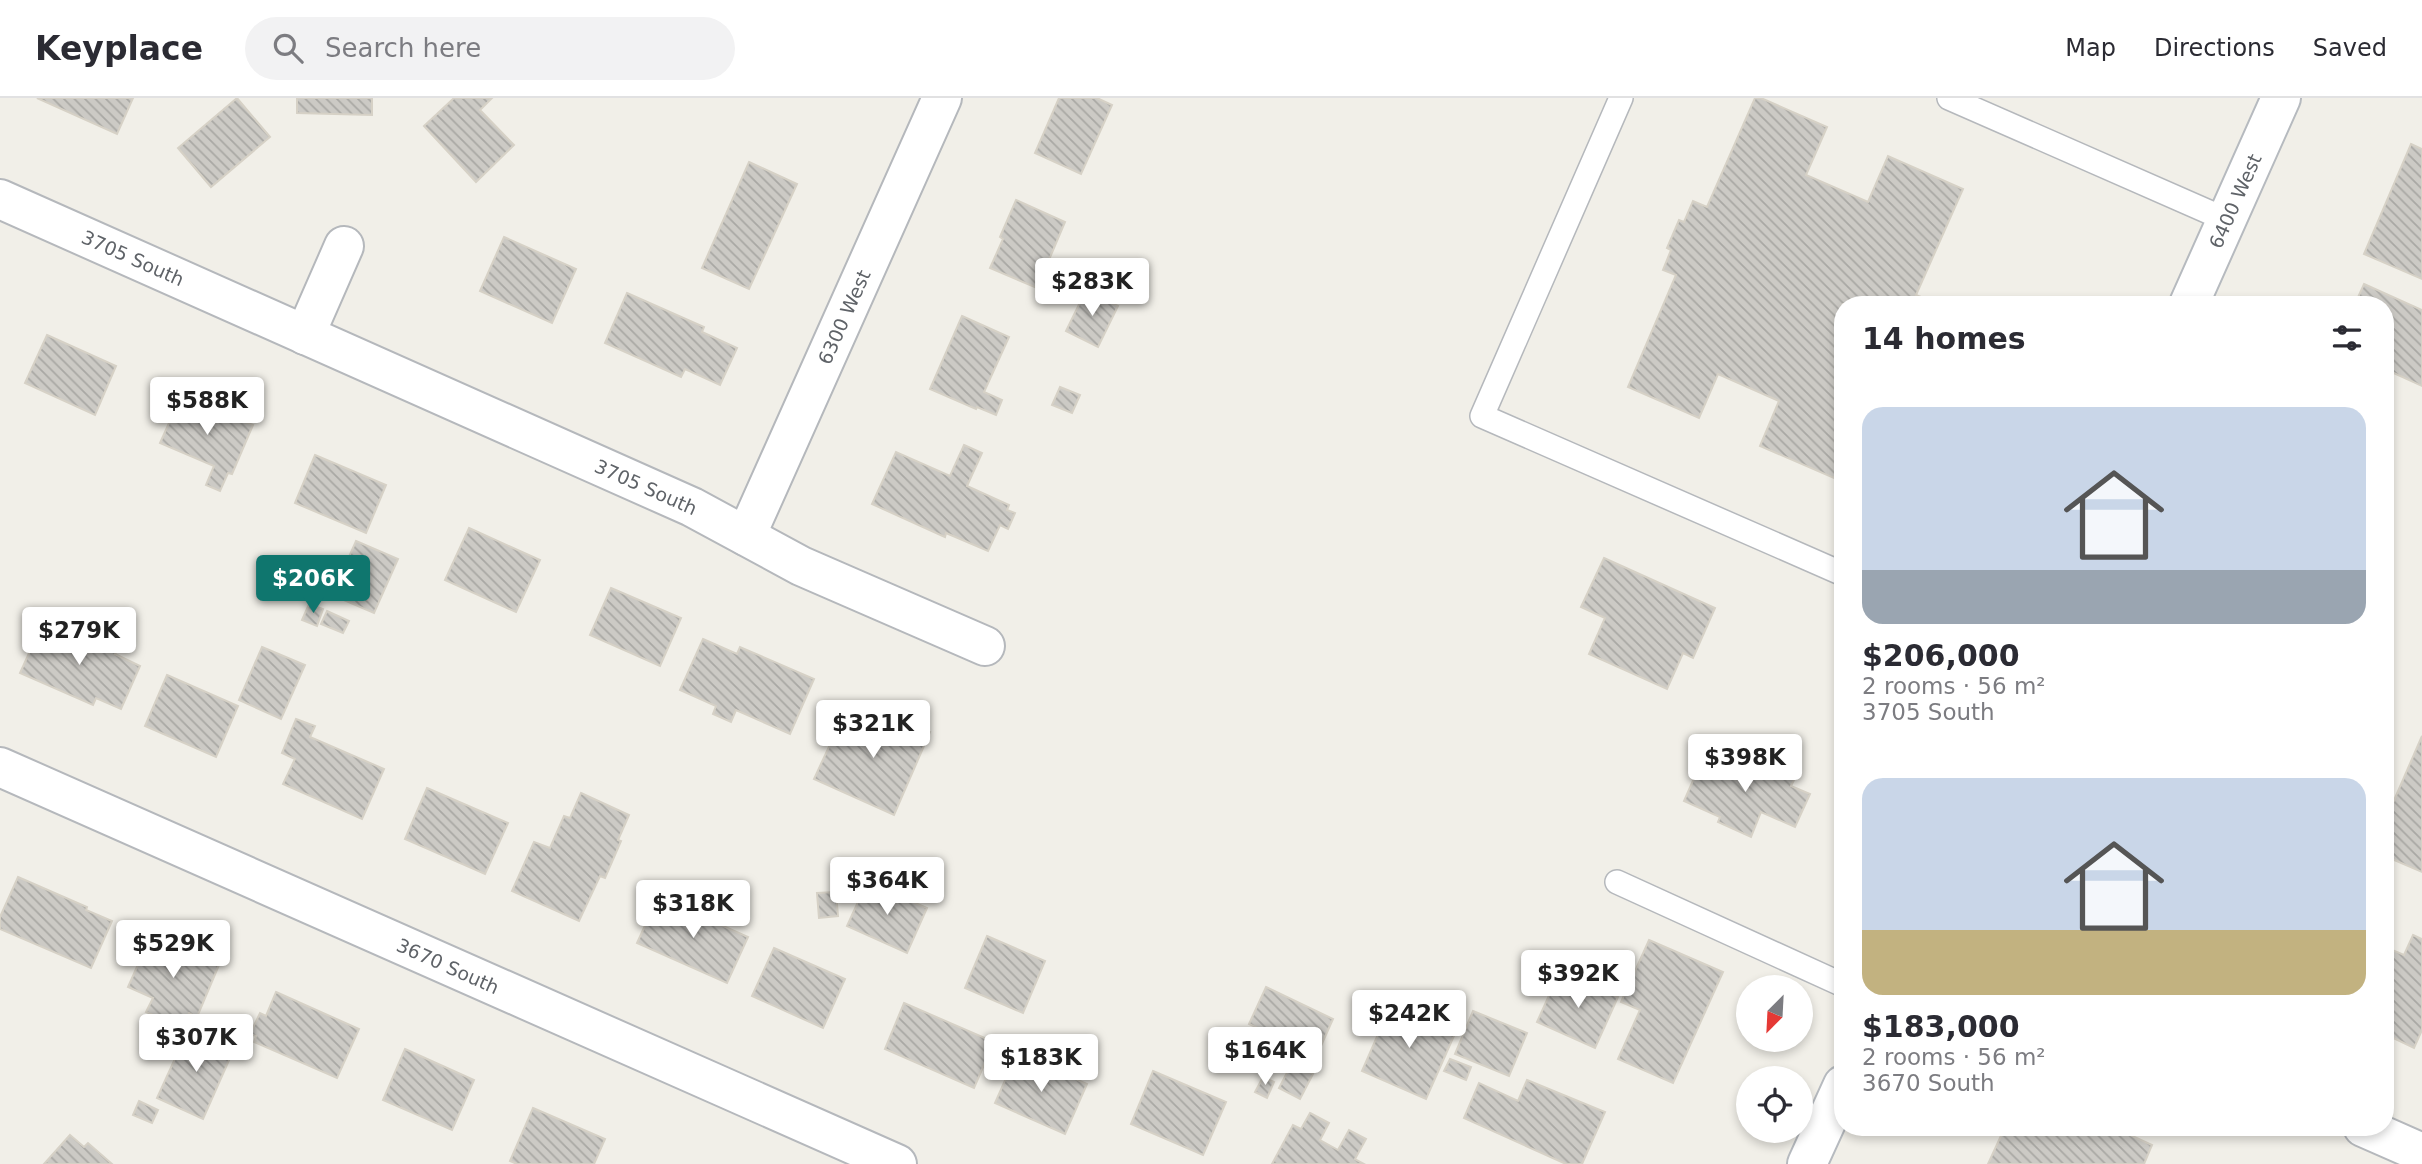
<!DOCTYPE html>
<html lang="en">
<head>
<meta charset="utf-8">
<style>
  :root { --surface:#fff; --page:#f2f2f3; --text:#2b2b33; --muted:#7c7c81; --line:#e1e1e2; --accent:#0f766e }
  body { margin:0; font-family:"DejaVu Sans",sans-serif; background:var(--page); color:var(--text); height:100vh; display:flex; flex-direction:column; font-size:26px; white-space:nowrap }
  * { box-sizing:border-box; margin:0 }
  p { font-size:23px; color:var(--muted) }
  .icon { flex:none; width:38px; height:38px; fill:none; stroke:currentColor; stroke-width:2; stroke-linecap:round; stroke-linejoin:round }
  .map { position:relative; flex:1; overflow:hidden }
  .details { position:absolute; left:1834px; top:198px; width:560px; height:840px; display:flex; flex-direction:column; background:var(--surface); border-radius:28px; box-shadow:0 4px 10px #0003 }
  .details>* { flex:none }
  .needle { width:46px; rotate:204deg }
  .buttons { position:absolute; left:1736px; top:877px; display:grid; gap:14px }
  .buttons a { display:grid; place-items:center; width:77px; height:77px; border-radius:50%; background:var(--surface); box-shadow:0 4px 10px #0003; font-size:35px }
  .price { position:absolute; translate:-50% -60px; padding:0 16px; border-radius:7px; background:#fff; color:#222; font-size:23px; line-height:46px; filter:drop-shadow(0 2px 4px #0008) }
  .price::after { content:''; position:absolute; left:50%; top:42px; width:21px; height:16px; margin-left:-10px; background:inherit; clip-path:polygon(0 0,100% 0,50% 100%) }
  .price.current { background:var(--accent); color:#fff }
  ul { padding:0; list-style:none }
  li { display:grid; align-content:center; gap:14px; height:371px; padding:0 28px }
  li span { display:grid; place-items:center; height:217px; border-radius:21px; color:#555 }
  li>.icon { margin-inline-start:auto }
  span .icon { width:126px; height:126px; fill:#fffc; stroke-width:1 }
  li b { font-size:30px }
  h2 { display:flex; justify-content:space-between; align-items:center; height:84px; padding:0 28px; font-size:30px }
  header { display:flex; align-items:center; gap:42px; box-sizing:border-box; height:98px; padding:0 35px; background:var(--surface); border-bottom:2px solid var(--line) }
  header strong { font-size:33px }
  nav { display:flex; gap:38px; margin-inline-start:auto; font-size:24px }
  .search { width:490px; height:63px; background:var(--page); display:flex; align-items:center; gap:18px; box-sizing:border-box; padding:0 24px; border-radius:38px; color:var(--muted); font-size:26px }
  .map>svg:first-child { display:block }
  .building { fill:url(#building-back-hatch); stroke:#d6d1c6; stroke-width:2 }
  .lines { fill:none; stroke-linecap:round; stroke-linejoin:round }
  .lane-casing { stroke:#b5b8bc; stroke-width:26 }
  .street-casing { stroke:#b5b8bc; stroke-width:42 }
  .secondary-casing { stroke:#b6babf; stroke-width:42 }
  .lane { stroke:#fff; stroke-width:23 }
  .street { stroke:#fff; stroke-width:38 }
  .secondary { stroke:#fff; stroke-width:38 }
  .labels { text-anchor:middle; stroke-width:5; stroke-linejoin:round; paint-order:stroke }
  .street-label { font-size:19px; fill:#5f6368; stroke:#fff }
</style>
</head>
<body>
<header>
<strong>Keyplace</strong>
<div class="search"><svg class="icon" aria-label="search" viewBox="0 0 24 24"><circle cx="10" cy="10" r="6"/><path d="M15 15l6 6"/></svg>Search here</div>
<nav><a>Map</a><a>Directions</a><a>Saved</a></nav>
</header>
<div class="map">
<svg width="2422" height="1066" viewBox="0 0 2422 1066">
  <defs>
    <pattern id="building-back-hatch" width="6" height="6" patternUnits="userSpaceOnUse" patternTransform="scale(1.75)"><rect width="6" height="6" fill="#cccac5"/><path d="M-1 5l2 2M0 0l6 6M5-1l2 2" fill="none" stroke="#a9a8a4"/></pattern>
  </defs>
  <rect width="100%" height="100%" fill="#f1efe8"/>
  <!-- building -->
  <g class="building">
    <polygon points="37,0 133,0 117,36"/>
    <polygon points="237,0 270,39 211,89 178,50"/>
    <polygon points="297,0 372,0 372,17 297,15"/>
    <polygon points="454,0 492,0 480,12 514,47 476,84 424,28"/>
    <polygon points="1059,0 1097,0 1112,7 1081,76 1035,55"/>
    <polygon points="1755,0 1761,0 1827,29 1806,77 1868,104 1888,58 1963,91 1916,197 1938,206 1843,206 1843,361 1834,380 1760,348 1779,303 1718,276 1699,320 1628,289 1676,177 1663,172 1671,152 1667,150 1679,122 1684,124 1693,103 1707,109"/>
    <polygon points="2411,46 2422,51 2422,181 2364,156"/>
    <polygon points="749,64 797,86 749,191 702,170"/>
    <polygon points="1016,102 1065,124 1037,190 990,170 1003,141 1000,139"/>
    <polygon points="504,139 576,171 552,225 480,193"/>
    <polygon points="2364,186 2422,212 2422,288 2385,271 2385,206 2355,206"/>
    <polygon points="1086,192 1118,208 1098,249 1066,233"/>
    <polygon points="627,195 704,229 702,234 737,250 720,287 685,271 681,279 605,245"/>
    <polygon points="962,218 1009,239 984,294 1002,302 996,317 977,309 976,311 930,291"/>
    <polygon points="47,237 116,268 95,317 25,285"/>
    <polygon points="1060,289 1080,297 1072,315 1052,307"/>
    <polygon points="182,296 253,327 232,376 228,375 220,393 206,387 214,368 160,345"/>
    <polygon points="964,347 982,355 967,388 1009,407 1007,412 1015,415 1008,431 1000,427 988,453 946,435 945,439 872,406 896,354 950,378"/>
    <polygon points="315,357 386,387 366,435 295,405"/>
    <polygon points="469,430 540,462 516,514 445,482"/>
    <polygon points="356,443 398,461 374,515 332,497"/>
    <polygon points="1604,460 1715,510 1693,560 1683,555 1667,591 1589,556 1605,520 1581,509"/>
    <polygon points="611,490 681,520 660,568 590,537"/>
    <polygon points="309,506 323,511 317,528 302,522"/>
    <polygon points="327,513 349,523 343,535 321,526"/>
    <polygon points="44,522 117,553 115,556 140,568 121,611 96,600 93,607 20,575"/>
    <polygon points="703,541 737,556 740,549 814,581 790,636 736,612 731,624 713,616 716,608 680,592"/>
    <polygon points="262,549 305,567 281,621 239,602"/>
    <polygon points="167,577 238,608 216,659 145,628"/>
    <polygon points="846,612 888,631 895,617 930,634 894,717 814,681"/>
    <polygon points="296,621 315,628 310,639 384,671 362,721 283,686 295,661 282,655"/>
    <polygon points="2422,638 2422,774 2385,758 2385,705 2392,707"/>
    <polygon points="1706,653 1752,674 1757,663 1795,680 1791,688 1810,696 1795,729 1761,714 1751,739 1718,724 1720,719 1684,703"/>
    <polygon points="427,690 508,725 485,776 405,741"/>
    <polygon points="581,695 629,717 618,742 621,743 605,780 600,778 579,823 512,793 534,744 550,750 564,718 570,720"/>
    <polygon points="18,779 87,809 86,812 112,823 91,870 0,831 0,819"/>
    <polygon points="867,784 927,810 907,855 847,828"/>
    <polygon points="836,794 838,818 819,820 817,795"/>
    <polygon points="658,799 748,839 727,885 637,845"/>
    <polygon points="151,837 219,867 197,919 189,915 186,922 176,917 172,925 146,914 153,900 128,889"/>
    <polygon points="2413,837 2422,841 2422,932 2414,950 2385,936 2385,849 2404,857"/>
    <polygon points="987,838 1045,863 1023,915 965,890"/>
    <polygon points="1649,842 1723,874 1673,985 1618,961 1640,912 1621,904"/>
    <polygon points="774,850 845,881 823,930 752,898"/>
    <polygon points="1560,873 1618,899 1595,950 1537,924"/>
    <polygon points="1266,889 1333,921 1317,957 1249,926"/>
    <polygon points="276,894 359,931 337,980 254,944 256,938 250,936 260,915 266,918"/>
    <polygon points="1393,902 1457,931 1426,1001 1362,973"/>
    <polygon points="904,905 994,944 974,990 885,951"/>
    <polygon points="1473,913 1527,935 1509,978 1455,956"/>
    <polygon points="189,930 234,951 203,1021 157,1000"/>
    <polygon points="405,951 474,982 452,1032 383,1002"/>
    <polygon points="1017,955 1087,986 1065,1036 995,1005"/>
    <polygon points="1450,961 1471,969 1466,982 1444,973"/>
    <polygon points="1292,965 1313,976 1300,1001 1279,990"/>
    <polygon points="1153,973 1226,1004 1203,1057 1131,1026"/>
    <polygon points="1263,979 1274,984 1267,1000 1255,994"/>
    <polygon points="1527,982 1605,1014 1582,1066 1566,1066 1464,1020 1479,985 1518,1003"/>
    <polygon points="139,1003 158,1012 152,1025 133,1017"/>
    <polygon points="533,1010 605,1041 594,1066 517,1066 510,1063"/>
    <polygon points="1310,1015 1329,1025 1320,1042 1338,1052 1349,1032 1366,1041 1355,1061 1364,1066 1272,1066 1293,1027 1301,1031"/>
    <polygon points="2005,1029 2113,1029 2152,1047 2144,1066 1988,1066"/>
    <polygon points="70,1037 84,1049 88,1045 112,1066 44,1066"/>
  </g>
  <g class="lines">
    <!-- lane casing -->
    <g class="lane-casing">
      <g id="lane">
        <polyline points="1621,0 1482,318 1843,476"/>
        <polyline points="1949,0 2227,122"/>
        <polyline points="1617,784 1843,887"/>
      </g>
    </g>
    <!-- street casing -->
    <g class="street-casing">
      <g id="street">
        <polyline points="0,101 692,409 801,468 985,548"/>
        <polyline points="305,237 344,148"/>
        <polyline points="746,438 942,0"/>
        <polyline points="0,669 897,1066"/>
        <polyline points="2363,1029 2422,1055"/>
      </g>
    </g>
    <!-- secondary casing -->
    <g class="secondary-casing">
      <g id="secondary">
        <polyline points="2189,206 2281,0"/>
        <polyline points="1807,1066 1843,987"/>
      </g>
    </g>
    <!-- lane -->
    <use href="#lane" class="lane"/>
    <!-- street -->
    <use href="#street" class="street"/>
    <!-- secondary -->
    <use href="#secondary" class="secondary"/>
  </g>
  <g class="labels">
    <!-- street labels -->
    <g class="street-label">
      <text transform="translate(2235 103) rotate(-66)" y="7">6400 West</text>
      <text transform="translate(133 160) rotate(24)" y="7">3705 South</text>
      <text transform="translate(844 219) rotate(-66)" y="7">6300 West</text>
      <text transform="translate(646 389) rotate(24)" y="7">3705 South</text>
      <text transform="translate(448 868) rotate(24)" y="7">3670 South</text>
    </g>
  </g>
</svg>
<div class="buttons">
<a><svg class="needle" viewBox="-14 -14 28 28"><path d="M0-13l5 13h-10z" fill="#e53935"/><path d="M0 13l5-13h-10z" fill="#7c7c81"/></svg></a>
<a><svg class="icon" aria-label="locate" viewBox="0 0 24 24"><circle cx="12" cy="12" r="6"/><path d="M12 2v4M12 18v4M2 12h4M18 12h4"/></svg></a>
</div>
<b class="price" style="left:1092px;top:220px">$283K</b>
<b class="price" style="left:207px;top:339px">$588K</b>
<b class="price current" style="left:313px;top:517px">$206K</b>
<b class="price" style="left:79px;top:569px">$279K</b>
<b class="price" style="left:873px;top:662px">$321K</b>
<b class="price" style="left:1745px;top:696px">$398K</b>
<b class="price" style="left:887px;top:819px">$364K</b>
<b class="price" style="left:693px;top:842px">$318K</b>
<b class="price" style="left:173px;top:882px">$529K</b>
<b class="price" style="left:1578px;top:912px">$392K</b>
<b class="price" style="left:1409px;top:952px">$242K</b>
<b class="price" style="left:196px;top:976px">$307K</b>
<b class="price" style="left:1265px;top:989px">$164K</b>
<b class="price" style="left:1041px;top:996px">$183K</b>
<section class="details">
<h2>14 homes<svg class="icon" aria-label="filters" viewBox="0 0 24 24"><path d="M4 7h16M4 17h16"/><circle cx="9" cy="7" r="2"/><circle cx="15" cy="17" r="2"/></svg></h2>
<ul>
<li><span style="background:linear-gradient(#c9d6e8 75%,#9aa5b1 0)"><svg class="icon" aria-label="home" viewBox="0 0 24 24"><path d="M3 11l9-7 9 7M6 9v11h12V9"/></svg></span><div><b>$206,000</b><p>2 rooms · 56 m²</p><p>3705 South</p></div></li>
<li><span style="background:linear-gradient(#c9d6e8 70%,#c2b280 0)"><svg class="icon" aria-label="home" viewBox="0 0 24 24"><path d="M3 11l9-7 9 7M6 9v11h12V9"/></svg></span><div><b>$183,000</b><p>2 rooms · 56 m²</p><p>3670 South</p></div></li>
</ul>
</section>
</div>
</body>
</html>
